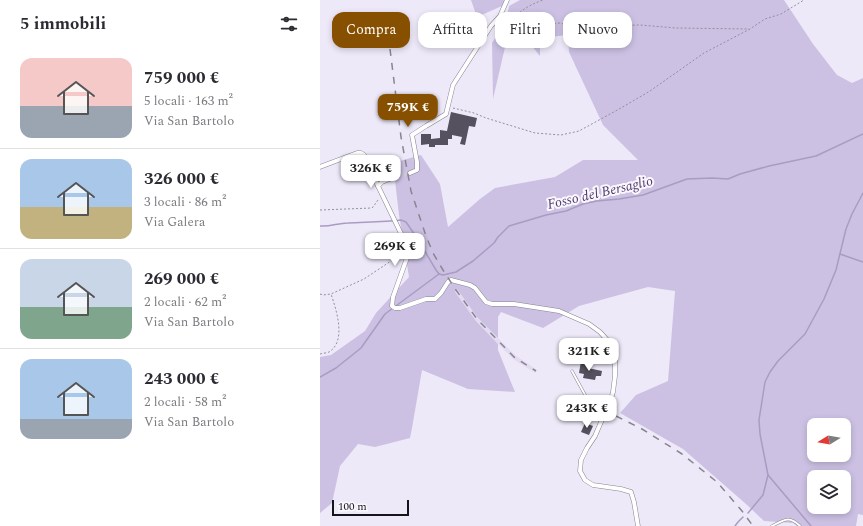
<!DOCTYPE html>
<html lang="it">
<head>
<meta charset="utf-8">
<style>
  :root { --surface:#fff; --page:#f2f2f3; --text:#2b2b33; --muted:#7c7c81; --line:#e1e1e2; --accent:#875000 }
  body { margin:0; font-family:Spectral,serif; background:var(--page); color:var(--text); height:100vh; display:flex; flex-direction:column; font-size:15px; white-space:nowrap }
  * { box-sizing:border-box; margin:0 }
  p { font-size:13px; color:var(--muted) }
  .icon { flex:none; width:22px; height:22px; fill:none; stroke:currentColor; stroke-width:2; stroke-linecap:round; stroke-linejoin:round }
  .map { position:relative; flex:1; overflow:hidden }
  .sheet { display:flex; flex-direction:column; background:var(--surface); width:320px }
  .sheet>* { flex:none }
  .hud { position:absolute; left:12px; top:12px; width:380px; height:36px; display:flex; gap:8px }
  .needle { width:26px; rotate:259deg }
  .controls { position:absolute; left:487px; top:418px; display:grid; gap:8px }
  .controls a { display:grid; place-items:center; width:44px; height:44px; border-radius:8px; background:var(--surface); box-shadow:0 2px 6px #0003; font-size:20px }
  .scale { position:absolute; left:12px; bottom:10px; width:77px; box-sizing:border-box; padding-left:4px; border:2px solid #151419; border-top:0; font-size:11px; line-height:14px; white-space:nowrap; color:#151419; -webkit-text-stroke:3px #faf8fe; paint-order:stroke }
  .price { position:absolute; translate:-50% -34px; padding:0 9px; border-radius:8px; background:#fff; color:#222; font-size:13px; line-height:26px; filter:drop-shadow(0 1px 2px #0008) }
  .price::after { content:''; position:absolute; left:50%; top:24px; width:12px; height:9px; margin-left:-6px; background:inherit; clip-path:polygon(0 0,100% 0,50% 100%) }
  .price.on { background:var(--accent); color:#fff }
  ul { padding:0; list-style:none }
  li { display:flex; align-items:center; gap:12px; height:100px; padding:0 20px }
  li+li { border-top:1px solid var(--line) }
  li span { display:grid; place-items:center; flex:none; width:112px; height:80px; border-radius:12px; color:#555 }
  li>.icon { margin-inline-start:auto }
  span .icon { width:48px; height:48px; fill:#fffc; stroke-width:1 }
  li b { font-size:17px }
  h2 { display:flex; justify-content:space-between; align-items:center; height:48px; padding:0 20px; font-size:17px }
  .pill { padding:0 14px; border-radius:12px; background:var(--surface); box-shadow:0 2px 6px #0003; font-size:14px; line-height:36px }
  .pill.on { background:var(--accent); color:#fff }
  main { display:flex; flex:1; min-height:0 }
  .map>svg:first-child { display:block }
  .built { fill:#e3dbf2 }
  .green { fill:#ccc1e3; fill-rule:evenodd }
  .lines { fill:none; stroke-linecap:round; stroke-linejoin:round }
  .stream { stroke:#a99cc2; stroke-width:1.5 }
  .building { fill:#56515e }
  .street-tunnel { stroke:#cdc9d7; stroke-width:4; stroke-dasharray:4 2; stroke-linecap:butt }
  .lane-casing { stroke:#878391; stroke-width:3 }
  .street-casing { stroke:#878391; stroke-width:5 }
  .path { stroke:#938f9b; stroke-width:1; stroke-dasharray:2 2; stroke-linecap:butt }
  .lane { stroke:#fff; stroke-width:2 }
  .street { stroke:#fff; stroke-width:4 }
  .rail { stroke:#888590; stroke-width:1.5; stroke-dasharray:7 7; stroke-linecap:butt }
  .labels { text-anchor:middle; stroke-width:4; stroke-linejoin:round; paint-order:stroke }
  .water-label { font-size:14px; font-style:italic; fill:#4e3a6d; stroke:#faf8fe }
</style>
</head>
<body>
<main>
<section class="sheet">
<h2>5 immobili<svg class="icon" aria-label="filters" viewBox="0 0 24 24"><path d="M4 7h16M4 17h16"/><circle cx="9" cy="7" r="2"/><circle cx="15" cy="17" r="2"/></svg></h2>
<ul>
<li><span style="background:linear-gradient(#f6c9c9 60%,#9aa5b1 0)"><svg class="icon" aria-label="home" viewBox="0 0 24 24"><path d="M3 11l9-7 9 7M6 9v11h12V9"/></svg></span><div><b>759 000 €</b><p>5 locali · 163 m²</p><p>Via San Bartolo</p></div></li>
<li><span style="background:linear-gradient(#a9c7e8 60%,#c2b280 0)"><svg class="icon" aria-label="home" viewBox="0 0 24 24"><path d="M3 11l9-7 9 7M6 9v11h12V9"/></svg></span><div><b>326 000 €</b><p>3 locali · 86 m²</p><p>Via Galera</p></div></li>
<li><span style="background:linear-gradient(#c9d6e8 60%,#7fa58c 0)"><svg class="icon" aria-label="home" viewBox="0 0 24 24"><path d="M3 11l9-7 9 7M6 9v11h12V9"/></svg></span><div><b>269 000 €</b><p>2 locali · 62 m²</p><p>Via San Bartolo</p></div></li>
<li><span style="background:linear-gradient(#a9c7e8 75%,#9aa5b1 0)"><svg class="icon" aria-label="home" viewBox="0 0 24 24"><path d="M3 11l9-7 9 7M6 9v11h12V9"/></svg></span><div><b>243 000 €</b><p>2 locali · 58 m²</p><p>Via San Bartolo</p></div></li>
</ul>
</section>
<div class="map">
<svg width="543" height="526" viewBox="0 0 543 526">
  <rect width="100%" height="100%" fill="#eee9f9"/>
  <!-- built -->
  <polygon class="built" points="137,289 158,318 195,355 217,370 215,373 193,359 156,321 134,291"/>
  <!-- green -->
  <g class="green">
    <polygon points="151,0 185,0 182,6 157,17"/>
    <path d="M 200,0 L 464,0 L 493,44 L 517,75 L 532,83 L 543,78 L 543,515 L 538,514 L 536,526 L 477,526 L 473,523 L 444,521 L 426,504 L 363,449 L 300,413 L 316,395 L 348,381 L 355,291 L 328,287 L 259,306 L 223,328 L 181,312 L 178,317 L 178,338 L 158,318 L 137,289 L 135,292 L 156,321 L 178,344 L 178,350 L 195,392 L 148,389 L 102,370 L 92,428 L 90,438 L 55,447 L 38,444 L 20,466 L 12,503 L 0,513 L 0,357 L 11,355 L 45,331 L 56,313 L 89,277 L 79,215 L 73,163 L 101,155 L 120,184 L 128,227 L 160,199 L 175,188 L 235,177 L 263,160 L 318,160 L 283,125 L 249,52 L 248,35 L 220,38 L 220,56 L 206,39 L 186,43 L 173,99 L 172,43 L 186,21 L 189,6 ZM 494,425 L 524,425 L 524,455 L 494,455 ZM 494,477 L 524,477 L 524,507 L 494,507 Z"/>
  </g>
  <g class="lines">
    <!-- stream -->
    <g class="stream">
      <path d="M 0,226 C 10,227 18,223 28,223 C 46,222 63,222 81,220 L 86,222 L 97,238 L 116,270 L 119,274"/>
      <polyline points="520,254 543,262"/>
      <polyline points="0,377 16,368 41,348 65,314 119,274 123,275 136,272 153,261 174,243 178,237 189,226 226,215 246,211 263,204 277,201 299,199 323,195 367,179 392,178 408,179 420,174 449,166 496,156 543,134"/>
      <polyline points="448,475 491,526"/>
      <polyline points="428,513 443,495 448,475 440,434 439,420 445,382 450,372 458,361 485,334 504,299 516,270 526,229 532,214 543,193"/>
      <polyline points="415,526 418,522 423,517"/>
    </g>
  </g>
  <!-- building -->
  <g class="building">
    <polygon points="131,112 157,118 155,127 149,126 145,145 140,144 142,137 132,135 132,139 128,139 128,145 115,145 115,147 109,147 109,144 101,145 101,134 111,134 111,139 120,138 120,130 127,131"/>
    <polygon points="261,361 269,363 268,368 282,371 281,376 276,376 275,380 263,378 264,374 259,373"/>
    <polygon points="265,423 273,426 269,435 261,432"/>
  </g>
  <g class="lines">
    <!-- street-tunnel -->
    <polyline class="street-tunnel" points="77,176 90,173"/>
    <!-- lane casing -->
    <g class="lane-casing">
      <g id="lane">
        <polyline points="252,371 270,404 276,413"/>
        <path d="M 283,418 C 273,413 275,407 282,401 L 290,402"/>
        <path d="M 452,526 C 464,520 469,515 480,526"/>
      </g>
    </g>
    <!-- street casing -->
    <g class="street-casing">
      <g id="street">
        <polyline points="0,167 37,153 41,153 44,155 58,186"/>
        <polyline points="90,173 97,170 97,162 92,135 106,126 126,114 133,85 171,26 180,16 187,0"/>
        <polyline points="77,176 62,182 58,186 88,248 88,255 73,297 72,306 75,308 80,308 106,299 115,299 121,293 128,282 131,280 150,285 155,288 166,302 172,304 194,304 239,311 269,324 280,332 289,342 295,358 295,376 293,392 290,402 281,422 275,436 267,448 261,460 260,471 265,480 273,485 301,489 311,492 314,502 318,526"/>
      </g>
    </g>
    <!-- path -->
    <g class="path">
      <path d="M 185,26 C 198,13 206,6 223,0"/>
      <polyline points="178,27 240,23 257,28 268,25 280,26 320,25 356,28 429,29"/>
      <polyline points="133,108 154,113 166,118 215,133 241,135 259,131 301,108 330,91 384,53 430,29 445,19 461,14 484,0"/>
      <path d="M 0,210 L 52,208 C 55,205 56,202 59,199"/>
      <polyline points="0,294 3,295 11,294 44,279 80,255 83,254"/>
      <path d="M 0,354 C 3,353 7,353 9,352 C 27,341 16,309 11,294"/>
    </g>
    <!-- lane -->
    <use href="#lane" class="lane"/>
    <!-- street -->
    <use href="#street" class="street"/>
    <!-- rail -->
    <g class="rail">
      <polyline points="70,49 81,137 91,191 106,236 113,253 123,270 136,290 157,319 194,357 216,371"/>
      <polyline points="296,416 322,429 362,454 397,482 422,511 433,526"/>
    </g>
  </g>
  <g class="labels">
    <!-- water labels -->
    <g class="water-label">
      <text transform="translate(280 192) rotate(-13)" y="5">Fosso del Bersaglio</text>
    </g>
  </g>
</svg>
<div class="controls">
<a><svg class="needle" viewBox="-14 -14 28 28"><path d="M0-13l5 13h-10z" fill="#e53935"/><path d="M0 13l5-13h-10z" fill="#7c7c81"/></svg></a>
<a><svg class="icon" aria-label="layers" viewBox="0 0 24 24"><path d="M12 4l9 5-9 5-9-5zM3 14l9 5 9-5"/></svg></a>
</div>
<div class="scale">100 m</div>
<b class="price on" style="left:88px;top:128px">759K €</b>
<b class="price" style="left:51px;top:189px">326K €</b>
<b class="price" style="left:75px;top:267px">269K €</b>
<b class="price" style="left:269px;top:372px">321K €</b>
<b class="price" style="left:267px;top:429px">243K €</b>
<div class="hud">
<a class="pill on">Compra</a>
<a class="pill">Affitta</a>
<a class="pill">Filtri</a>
<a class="pill">Nuovo</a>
</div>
</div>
</main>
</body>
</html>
